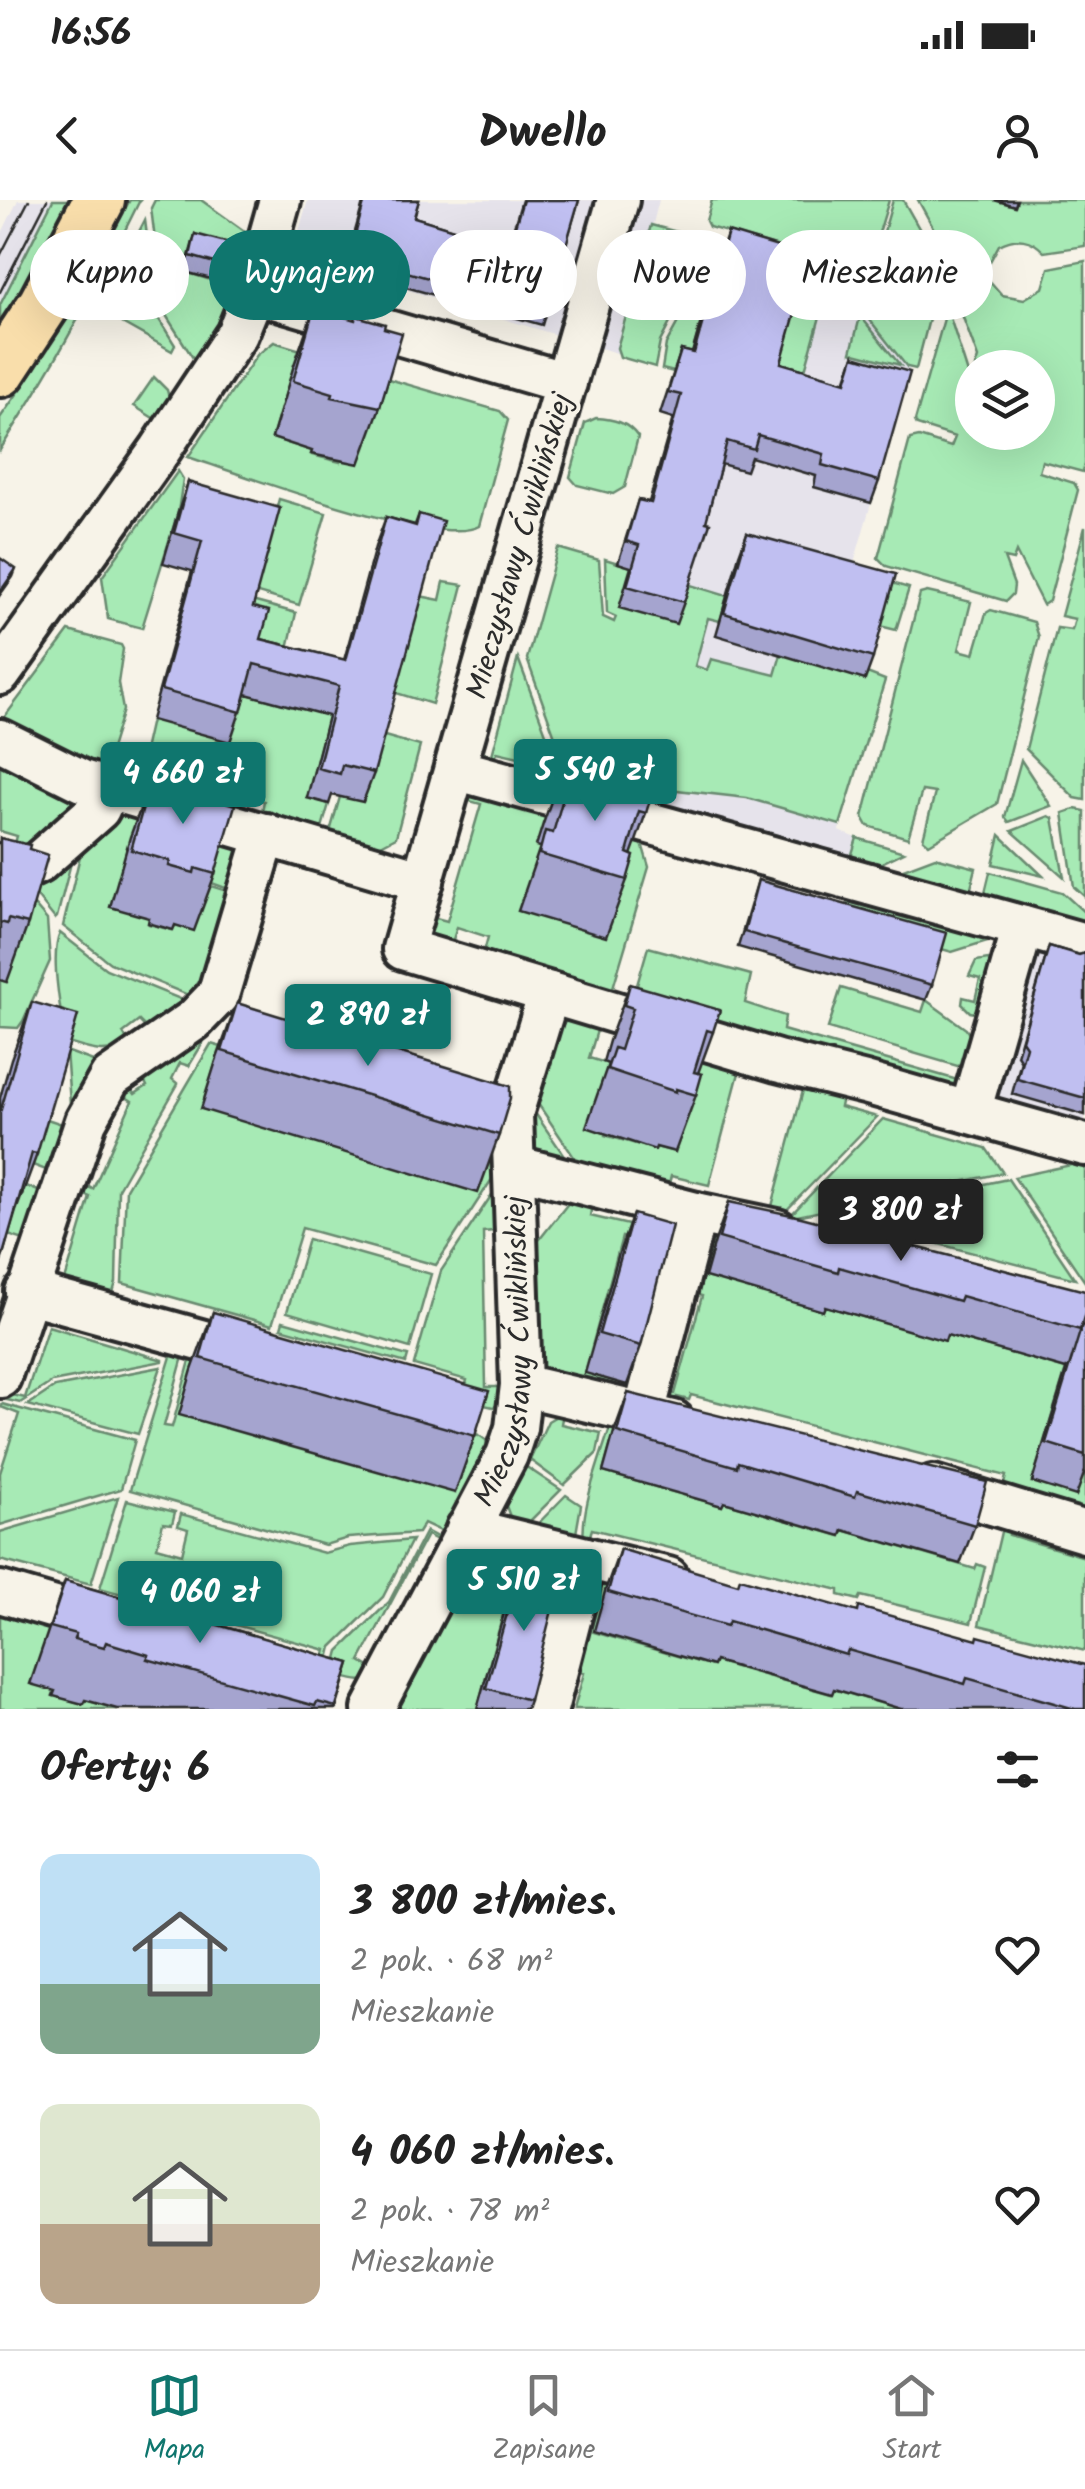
<!DOCTYPE html>
<html lang="pl">
<head>
<meta charset="utf-8">
<style>
  :root { --surface:#fff; --page:#f6f6f6; --text:#222; --muted:#767676; --line:#e0e0e0; --accent:#0f766e }
  body { margin:0; font-family:Kalam,sans-serif; background:var(--page); color:var(--text); height:100vh; display:flex; flex-direction:column; font-size:38px; white-space:nowrap }
  * { box-sizing:border-box; margin:0 }
  p { font-size:32px; color:var(--muted) }
  .icon { flex:none; width:55px; height:55px; fill:none; stroke:currentColor; stroke-width:2; stroke-linecap:round; stroke-linejoin:round }
  .map { position:relative; height:1509px; overflow:hidden }
  .details { display:flex; flex-direction:column; background:var(--surface); flex:1 }
  .details>* { flex:none }
  .banner { position:absolute; left:30px; top:30px; width:1025px; height:90px; display:flex; gap:20px }
  .controls { position:absolute; left:955px; top:150px; display:grid; gap:20px }
  .controls a { display:grid; place-items:center; width:100px; height:100px; border-radius:50%; background:var(--surface); box-shadow:0 10px 40px #0002; font-size:50px }
  .price { position:absolute; translate:-50% -85px; padding:0 22px; border-radius:10px; background:var(--accent); color:#fff; font-size:32px; line-height:65px; filter:drop-shadow(0 2px 5px #0008) }
  .price::after { content:''; position:absolute; left:50%; top:60px; width:30px; height:22px; margin-left:-15px; background:inherit; clip-path:polygon(0 0,100% 0,50% 100%) }
  .price.current { background:#222; color:#fff }
  ul { padding:0; list-style:none }
  li { display:flex; align-items:center; gap:30px; height:250px; padding:0 40px }
  li span { display:grid; place-items:center; flex:none; width:280px; height:200px; border-radius:20px; color:#555 }
  li>.icon { margin-inline-start:auto }
  span .icon { width:120px; height:120px; fill:#fffc; stroke-width:1 }
  li b { font-size:42px }
  h2 { display:flex; justify-content:space-between; align-items:center; height:120px; padding:0 40px; font-size:42px }
  .pill { padding:0 35px; border-radius:45px; background:var(--surface); box-shadow:0 10px 40px #0002; font-size:35px; line-height:90px }
  .pill.current { background:var(--accent); color:#fff }
  .status { display:flex; justify-content:space-between; align-items:center; height:70px; padding:0 50px; background:var(--surface); direction:ltr }
  .status svg { height:28px; fill:currentColor }
  header { display:flex; justify-content:space-between; align-items:center; height:130px; padding:0 40px; background:var(--surface); font-size:45px; font-weight:800 }
  .tabs { display:flex; justify-content:space-around; align-items:center; height:140px; border-top:2px solid var(--line); background:var(--surface); font-size:28px; color:var(--muted) }
  .tabs a { display:grid; justify-items:center; gap:5px }
  .tabs .current { color:var(--accent) }
  .map>svg:first-child { display:block }
  .built { fill:#e6e3eb }
  .green { fill:#a7eab5; stroke:#698a70; stroke-width:2.5 }
  .lines { fill:none; stroke-linecap:round; stroke-linejoin:round }
  .minor-casing { stroke:#2b2b2b; stroke-width:48 }
  .major-casing { stroke:#2b2b2b; stroke-width:58 }
  .minor { stroke:#f7f3e8; stroke-width:40 }
  .major { stroke:#f9deab; stroke-width:50 }
  .tram { stroke:#2b2b2b; stroke-width:2.5 }
  .wall { fill:#a5a4cf; stroke:#2b2b2b; stroke-width:2.5 }
  .shaded-wall { fill:#8686a9; stroke:#2b2b2b; stroke-width:2.5 }
  .building { fill:#c0bff1; stroke:#2b2b2b; stroke-width:2.5 }
  .labels { text-anchor:middle; stroke-width:8; stroke-linejoin:round; paint-order:stroke }
  .street-label { font-size:30px; fill:#2b2b2b; stroke:#f7f3e8 }
</style>
</head>
<body>
<div class="status"><b>16:56</b><svg viewBox="0 0 49 12"><path d="M0 12V9h3v3zM5 12V6h3v6zM10 12V3h3v9zM15 12V0h3v12zM26 1h20v11H26zM47 4h2v5h-2z"/></svg></div>
<header><svg class="icon" aria-label="back" viewBox="0 0 24 24"><path d="M15 5l-7 7 7 7"/></svg>Dwello<svg class="icon" aria-label="person" viewBox="0 0 24 24"><circle cx="12" cy="8" r="4"/><path d="M4 21q1-7 8-7t8 7"/></svg></header>
<div class="map">
<svg width="1085" height="1509" viewBox="0 0 1085 1509">
  <rect width="100%" height="100%" fill="#f7f3e8"/>
  <filter id="ink" filterUnits="userSpaceOnUse"><feTurbulence type="fractalNoise" baseFrequency=".01" numOctaves="2"/><feDisplacementMap in="SourceGraphic" scale="20" xChannelSelector="R" yChannelSelector="G"/><feConvolveMatrix kernelMatrix="1 2 1 2 8 2 1 2 1" color-interpolation-filters="sRGB"/></filter>
  <g filter="url(#ink)">
    <!-- built -->
    <g class="built">
      <polygon points="18,0 53,0 0,105 0,37"/>
      <polygon points="308,0 659,0 620,154 292,55"/>
      <polygon points="720,55 793,65 928,104 848,384 867,474 885,480 839,631 857,638 851,659 570,584 630,368 618,363 630,322 643,324"/>
      <polygon points="1032,747 1085,754 1085,927 991,902"/>
    </g>
    <!-- green -->
    <g class="green">
      <polygon points="53,0 72,0 0,129 0,105"/>
      <path d="M 130,0 L 140,0 C 98,86 52,169 0,250 L 0,218 L 34,170 Z"/>
      <polygon points="155,0 201,0 250,35 244,63 191,50 185,72 236,88 235,99 198,166 164,112 151,8"/>
      <polygon points="712,0 889,0 867,72 847,66 850,54 841,52 838,64 709,27 706,21"/>
      <polygon points="893,0 903,0 943,71 939,90 934,92 872,74"/>
      <path d="M 918,0 L 1085,0 L 1085,46 L 1044,52 C 1031,38 1017,36 999,45 L 988,65 L 960,67 L 951,60 Z"/>
      <polygon points="145,20 157,116 175,145 172,151 99,110"/>
      <polygon points="651,25 711,41 633,89"/>
      <polygon points="721,44 751,52 720,55 686,175 662,169 666,144"/>
      <polygon points="710,47 660,142 655,167 620,157 617,148 632,95"/>
      <polygon points="764,57 825,73 830,81 805,170 792,167 785,189"/>
      <polygon points="1085,61 1085,264 1083,272 1042,261 1039,272 1074,283 1078,290 1049,401 1043,405 1016,352 1013,360 1004,358 1014,385 1013,394 1006,401 886,366 878,358 910,239 919,237 951,247 955,237 917,225 915,221 947,108 970,180 972,175 972,232 1038,232 1038,168 975,167 978,158 954,93 955,86 989,80 1002,95 1024,99 1043,88 1049,68"/>
      <polygon points="845,77 933,104 916,169 907,167 843,86"/>
      <polygon points="841,92 900,165 851,152 860,117 836,109"/>
      <path d="M 274,142 L 328,158 L 294,166 L 272,238 L 312,251 L 312,255 L 340,262 L 354,169 L 500,211 L 508,220 L 479,326 C 440,349 239,273 188,257 L 257,155 Z"/>
      <polygon points="154,177 167,190 170,202 158,221 134,206"/>
      <path d="M 596,218 C 613,219 628,222 638,237 L 625,287 L 613,294 L 577,285 L 570,277 L 585,223 Z"/>
      <polygon points="178,271 183,279 178,312 142,428 108,419 102,377"/>
      <polygon points="279,299 326,313 299,405 254,392"/>
      <polygon points="1085,327 1085,600 1075,598 1026,549 1057,428 1072,430 1075,419 1061,416"/>
      <polygon points="558,348 599,360 603,417 614,422 616,417 607,413 605,359 727,396 720,421 708,418 695,466 707,470 711,459 775,475 785,441 885,480 840,625 747,598 616,583 613,552 598,554 579,549 570,584 561,589 566,567 527,459"/>
      <polygon points="859,373 909,388 896,430 880,426"/>
      <polygon points="444,382 463,385 432,504 393,492 420,396 440,400"/>
      <polygon points="927,392 971,402 959,450 974,454 986,413 991,410 1034,422 1039,437 997,604 929,644 923,639 935,593 922,591 908,638 868,626 863,617 920,394"/>
      <polygon points="252,401 296,413 280,484 242,437"/>
      <polygon points="69,431 121,445 123,449 118,483 123,510 105,568 87,571 0,523"/>
      <polygon points="518,458 558,566 497,552 491,572 472,549 492,555"/>
      <polygon points="244,493 301,509 331,507 307,597 329,604 321,631 262,611 264,601 141,564 151,520"/>
      <polygon points="381,535 420,546 396,637 379,646 330,632 340,597"/>
      <polygon points="0,551 83,600 80,615 11,657 17,636 0,631"/>
      <polygon points="1021,560 1051,606 1009,622 1005,617"/>
      <path d="M 461,592 L 547,605 L 595,640 L 640,637 L 649,667 L 609,801 L 482,759 L 488,737 L 457,727 L 450,749 C 432,740 426,736 425,715 L 447,721 L 481,604 L 459,598 Z"/>
      <polygon points="1075,609 1085,611 1085,697 1074,687 1063,613"/>
      <polygon points="129,611 166,622 149,724 172,730 208,685 230,692 206,771 188,795 110,763 63,726 82,648 114,619"/>
      <polygon points="1049,616 1053,618 1064,677 1012,631"/>
      <polygon points="191,629 237,644 241,649 231,690 209,682"/>
      <polygon points="1000,635 1043,676 993,664"/>
      <polygon points="857,638 904,652 863,672 848,667"/>
      <polygon points="73,655 57,717 55,719 31,689"/>
      <polygon points="935,657 976,668 968,700 882,677"/>
      <polygon points="990,672 1062,692 1085,713 1085,735 982,705"/>
      <polygon points="18,686 47,720 50,761 23,821 18,828 0,827 0,780 6,782"/>
      <polygon points="852,688 994,739 952,752 843,721"/>
      <path d="M 60,733 L 106,769 L 183,800 L 146,828 L 139,821 L 123,833 L 128,842 C 107,858 88,849 65,842 C 62,814 49,757 60,733 Z"/>
      <polygon points="648,747 751,775 745,803 785,816 783,830 968,883 955,892 633,799"/>
      <polygon points="988,759 997,766 981,814 970,812 962,804 963,797 975,800 980,779 969,776 976,761"/>
      <polygon points="841,788 922,812 926,800 966,829 977,847 971,870 828,828"/>
      <polygon points="568,821 598,827 589,858 612,865 605,935 654,949 656,947 675,952 668,847 740,869 709,985 671,976 666,996 584,972 534,898 555,828"/>
      <polygon points="204,841 189,866 180,863 172,879 178,884 118,989 116,1082 110,1103 62,1090 90,997 70,989 74,981 93,989 132,901 115,890 123,878 135,894 147,886 141,874 192,844"/>
      <polygon points="211,844 246,854 216,861 202,909 491,933 496,973 436,1065 302,1028 272,1125 122,1083 126,989"/>
      <polygon points="66,851 101,864 77,905 70,903"/>
      <polygon points="804,887 844,887 840,907 877,917 775,1022 771,1010"/>
      <polygon points="531,907 574,970 532,958"/>
      <polygon points="44,918 68,926 51,972 30,964"/>
      <polygon points="883,919 986,948 1003,973 788,1018"/>
      <polygon points="1085,962 1085,1082 1014,977"/>
      <polygon points="503,978 505,1030 483,1032 486,1187 507,1187 501,1203 493,1207 462,1200 467,1180 414,1165 441,1071"/>
      <polygon points="1008,979 1075,1079 830,1016"/>
      <polygon points="24,985 43,993 27,1041 5,1034"/>
      <polygon points="577,992 594,995 590,1016 650,1030 643,1041 622,1037 585,1172 627,1185 635,1160 646,1163 629,1199 543,1172 538,1159 532,1049"/>
      <polygon points="717,1034 705,1077 825,1106 944,1140 947,1135 1066,1169 1032,1282 1085,1272 1085,1309 1077,1317 1001,1296 1006,1276 691,1195 689,1200 677,1197 673,1212 656,1189 675,1194 702,1096 684,1091 699,1037"/>
      <polygon points="308,1039 431,1074 410,1148 287,1112"/>
      <polygon points="283,1121 408,1156 406,1163 281,1128"/>
      <polygon points="48,1126 163,1160 163,1161 52,1182 20,1203 3,1199 5,1193 25,1198"/>
      <polygon points="173,1150 184,1153 164,1226 172,1227 191,1157 479,1235 486,1240 488,1251 445,1333 424,1323 418,1333 348,1338 325,1345 130,1290"/>
      <polygon points="161,1167 138,1234 28,1205 55,1187"/>
      <polygon points="2,1204 135,1240 121,1289 0,1325 0,1273 19,1214 1,1207"/>
      <polygon points="563,1212 561,1224 601,1233 597,1253 564,1285 530,1260 548,1221"/>
      <path d="M 612,1221 L 639,1237 L 615,1230 L 603,1272 L 722,1306 L 724,1302 L 840,1336 L 843,1330 L 975,1369 L 977,1364 L 985,1367 L 971,1423 L 861,1396 L 859,1400 L 839,1395 L 839,1390 L 592,1329 L 586,1348 C 575,1320 603,1252 612,1221 Z"/>
      <polygon points="525,1266 561,1290 525,1326 512,1322 506,1306"/>
      <polygon points="566,1295 581,1305 574,1345 528,1334"/>
      <polygon points="118,1297 91,1384 0,1360 0,1332"/>
      <polygon points="127,1300 175,1312 172,1324 163,1323 157,1347 182,1354 188,1329 178,1326 181,1314 324,1353 350,1346 412,1340 383,1397 332,1447 326,1471 321,1470 326,1450 100,1388"/>
      <polygon points="1005,1315 1013,1318 1009,1335 1085,1357 1085,1451 979,1425"/>
      <path d="M 426,1331 L 448,1343 L 447,1345 L 427,1335 L 360,1461 L 378,1472 C 364,1487 351,1479 333,1474 L 339,1451 L 389,1402 Z"/>
      <polygon points="490,1349 515,1349 510,1371 559,1383 570,1382 528,1398 509,1393 477,1509 389,1509 472,1355"/>
      <polygon points="601,1379 632,1386 594,1432 712,1466 714,1461 831,1494 833,1489 901,1509 574,1509 584,1473 565,1468"/>
      <polygon points="0,1413 76,1434 53,1495 83,1504 85,1500 117,1509 0,1509"/>
    </g>
    <g class="lines">
      <!-- minor casing -->
      <g class="minor-casing">
        <g id="minor">
          <polyline points="618,0 403,749 777,861 865,883 1085,945"/>
          <polyline points="254,92 566,183"/>
          <polyline points="0,474 160,250 237,134 254,92 280,0"/>
          <polyline points="0,540 82,581 423,681"/>
          <polyline points="455,569 1085,744"/>
          <polyline points="0,665 23,670 38,663 99,609 109,587"/>
          <polyline points="970,912 1023,727"/>
          <polyline points="514,966 696,1013 777,1030"/>
          <polyline points="26,1092 254,1155"/>
          <polyline points="0,1177 86,921 110,878 194,820 218,795 266,634"/>
          <polyline points="521,1185 673,1221"/>
          <polyline points="644,1213 696,1013"/>
          <polyline points="933,1286 1085,1332"/>
          <polyline points="467,1329 668,1378"/>
          <polyline points="0,1392 106,1423"/>
          <path id="s1" d="M 373,1509 L 507,1255 L 516,1228 L 521,1185 L 512,914 L 549,793"/>
          <polyline points="547,1509 586,1358"/>
        </g>
      </g>
      <!-- major casing -->
      <g class="major-casing">
        <polyline id="major" points="0,171 44,104 99,0"/>
      </g>
      <!-- minor -->
      <use href="#minor" class="minor"/>
      <!-- major -->
      <use href="#major" class="major"/>
      <!-- tram -->
      <g class="tram">
        <polyline points="0,56 29,0"/>
        <polyline points="0,92 47,0"/>
      </g>
    </g>
    <!-- wall -->
    <g class="wall">
      <polygon points="364,0 419,0 414,17 508,46 522,0 579,0 542,125 344,70"/>
      <polygon points="994,0 1017,0 1015,6"/>
      <polygon points="728,32 783,106 781,163 845,182 854,156 879,281 871,303 814,287 816,276 751,257 746,271 721,264 684,402 676,424 619,408 631,367 618,363 638,300 649,302 673,218 660,214 681,150 692,153 720,55"/>
      <polygon points="195,34 236,69 230,84 185,72"/>
      <polygon points="314,108 384,128 380,207 359,264 311,254 312,251 272,238 294,165"/>
      <polygon points="188,282 253,407 261,439 344,460 375,347 386,317 415,325 419,314 374,573 363,602 332,595 329,604 307,598 328,516 246,494 230,542 151,520 192,371 163,363 178,312"/>
      <polygon points="747,333 873,458 865,480 716,435 739,355"/>
      <polygon points="563,567 646,613 631,655 627,680 606,737 518,711 540,647 536,646 543,624"/>
      <polygon points="151,580 215,599 215,674 194,731 175,725 173,730 148,723 149,718 110,707 130,637"/>
      <polygon points="0,638 29,649 28,724 7,782 0,780"/>
      <polygon points="758,680 932,785 926,800 738,747"/>
      <polygon points="1049,746 1079,755 1085,753 1085,915 1012,894 1021,861 1017,855"/>
      <polygon points="630,784 713,832 698,873 696,895 675,952 656,947 655,950 586,927 608,864 603,862 609,841"/>
      <polygon points="32,802 37,954 16,1011 0,1065 0,898 11,859"/>
      <polygon points="237,803 499,935 478,993 201,909 216,861"/>
      <polygon points="729,1002 1081,1128 1085,1126 1085,1271 1076,1296 1032,1282 1067,1167 1066,1169 947,1135 945,1141 825,1106 823,1111 705,1077 715,1041"/>
      <polygon points="633,1014 641,1146 627,1185 585,1173 619,1053"/>
      <polygon points="213,1112 475,1236 455,1293 179,1215 192,1170"/>
      <polygon points="628,1193 975,1325 960,1364 843,1330 841,1336 724,1302 722,1306 603,1272 614,1232"/>
      <polygon points="620,1349 1085,1509 901,1509 834,1489 832,1494 715,1461 713,1466 594,1431 606,1388"/>
      <polygon points="520,1368 529,1500 526,1509 477,1509 506,1406"/>
      <polygon points="65,1381 350,1463 336,1509 117,1509 85,1500 83,1504 53,1496 55,1491 30,1484"/>
    </g>
    <!-- shaded-wall -->
    <polygon class="shaded-wall" points="16,369 13,377 0,395 0,392"/>
    <!-- building -->
    <g class="building">
      <polygon points="365,0 419,0 414,17 509,46 523,0 579,0 547,111 349,56"/>
      <polygon points="728,32 798,53 783,106 796,110 781,163 846,182 854,156 910,172 879,281 822,265 824,254 758,235 754,249 727,241 706,322 710,323 684,402 627,386 639,345 626,341 638,300 651,303 681,195 668,192 681,150 694,153"/>
      <polygon points="195,34 241,46 236,69 190,56"/>
      <polygon points="314,108 355,120 356,116 385,124 384,128 402,133 380,207 332,197 333,193 293,181"/>
      <polygon points="188,282 280,308 253,407 269,411 261,439 346,460 386,317 416,326 419,314 443,321 374,573 342,565 340,574 318,568 339,486 254,464 241,512 161,490 202,341 174,333"/>
      <polygon points="747,333 896,374 873,458 724,413"/>
      <polygon points="0,358 16,369 0,392"/>
      <polygon points="563,567 652,593 646,613 639,611 627,653 634,656 627,680 539,654 545,631 553,633 565,591 557,588"/>
      <polygon points="151,580 216,594 215,599 235,605 215,674 195,668 194,673 169,666 170,661 131,650"/>
      <polygon points="0,638 30,645 29,649 48,655 28,724 8,719 7,724 0,722"/>
      <polygon points="758,680 947,733 932,785 744,732"/>
      <polygon points="1049,746 1079,755 1085,753 1085,898 1017,879 1026,846 1022,840"/>
      <polygon points="630,784 720,810 713,832 707,830 694,872 702,874 696,895 676,889 676,892 607,869 614,848 620,850 633,808 624,805"/>
      <polygon points="32,802 78,815 37,954 32,953 0,1065 0,913"/>
      <polygon points="237,803 510,886 510,898 499,935 222,851"/>
      <polygon points="729,1002 801,1017 1085,1091 1085,1113 1080,1130 961,1096 959,1101 839,1067 838,1072 719,1038"/>
      <polygon points="633,1014 672,1025 641,1146 599,1134"/>
      <polygon points="213,1112 489,1191 475,1236 200,1158"/>
      <polygon points="1082,1125 1085,1126 1085,1255 1046,1243"/>
      <polygon points="628,1193 987,1282 975,1325 857,1291 855,1297 738,1262 737,1267 617,1232"/>
      <polygon points="620,1349 738,1384 740,1378 858,1412 859,1407 977,1440 978,1436 1085,1465 1085,1509 1075,1509 967,1478 965,1484 848,1450 846,1455 729,1421 727,1426 608,1392"/>
      <polygon points="520,1368 560,1379 529,1500 486,1488"/>
      <polygon points="65,1381 350,1463 336,1507 317,1502 315,1506 147,1459 149,1455 106,1442 104,1447 74,1439 76,1434 50,1427"/>
    </g>
  </g>
  <g class="labels">
    <!-- street labels -->
    <g class="street-label">
      <text transform="translate(519 346) rotate(-74)" y="10">Mieczysławy Ćwiklińskiej</text>
      <text dy="10" stroke="none"><textPath href="#s1" startOffset="390">Mieczysławy Ćwiklińskiej</textPath></text>
    </g>
  </g>
</svg>
<div class="controls">
<a><svg class="icon" aria-label="layers" viewBox="0 0 24 24"><path d="M12 4l9 5-9 5-9-5zM3 14l9 5 9-5"/></svg></a>
</div>
<b class="price" style="left:595px;top:624px">5 540 zł</b>
<b class="price" style="left:183px;top:627px">4 660 zł</b>
<b class="price" style="left:368px;top:869px">2 890 zł</b>
<b class="price current" style="left:901px;top:1064px">3 800 zł</b>
<b class="price" style="left:524px;top:1434px">5 510 zł</b>
<b class="price" style="left:200px;top:1446px">4 060 zł</b>
<div class="banner">
<a class="pill">Kupno</a>
<a class="pill current">Wynajem</a>
<a class="pill">Filtry</a>
<a class="pill">Nowe</a>
<a class="pill">Mieszkanie</a>
</div>
</div>
<section class="details">
<h2>Oferty: 6<svg class="icon" aria-label="filters" viewBox="0 0 24 24"><path d="M4 7h16M4 17h16"/><circle cx="9" cy="7" r="2"/><circle cx="15" cy="17" r="2"/></svg></h2>
<ul>
<li><span style="background:linear-gradient(#bfe0f5 65%,#7fa58c 0)"><svg class="icon" aria-label="home" viewBox="0 0 24 24"><path d="M3 11l9-7 9 7M6 9v11h12V9"/></svg></span><div><b>3 800 zł/mies.</b><p>2 pok. · 68 m²</p><p>Mieszkanie</p></div><svg class="icon" aria-label="heart" viewBox="0 0 24 24"><path d="M12 20l-8-8c-3-5 5-10 8-4 3-6 11-1 8 4z"/></svg></li>
<li><span style="background:linear-gradient(#dfe7d0 60%,#b9a48a 0)"><svg class="icon" aria-label="home" viewBox="0 0 24 24"><path d="M3 11l9-7 9 7M6 9v11h12V9"/></svg></span><div><b>4 060 zł/mies.</b><p>2 pok. · 78 m²</p><p>Mieszkanie</p></div><svg class="icon" aria-label="heart" viewBox="0 0 24 24"><path d="M12 20l-8-8c-3-5 5-10 8-4 3-6 11-1 8 4z"/></svg></li>
</ul>
</section>
<nav class="tabs">
<a class="current"><svg class="icon" aria-label="map" viewBox="0 0 24 24"><path d="M3 6l6-2 6 2 6-2v14l-6 2-6-2-6 2zM9 4v14M15 6v14"/></svg>Mapa</a>
<a><svg class="icon" aria-label="saved" viewBox="0 0 24 24"><path d="M7 4h10v16l-5-4-5 4z"/></svg>Zapisane</a>
<a><svg class="icon" aria-label="home" viewBox="0 0 24 24"><path d="M3 11l9-7 9 7M6 9v11h12V9"/></svg>Start</a>
</nav>
</body>
</html>
